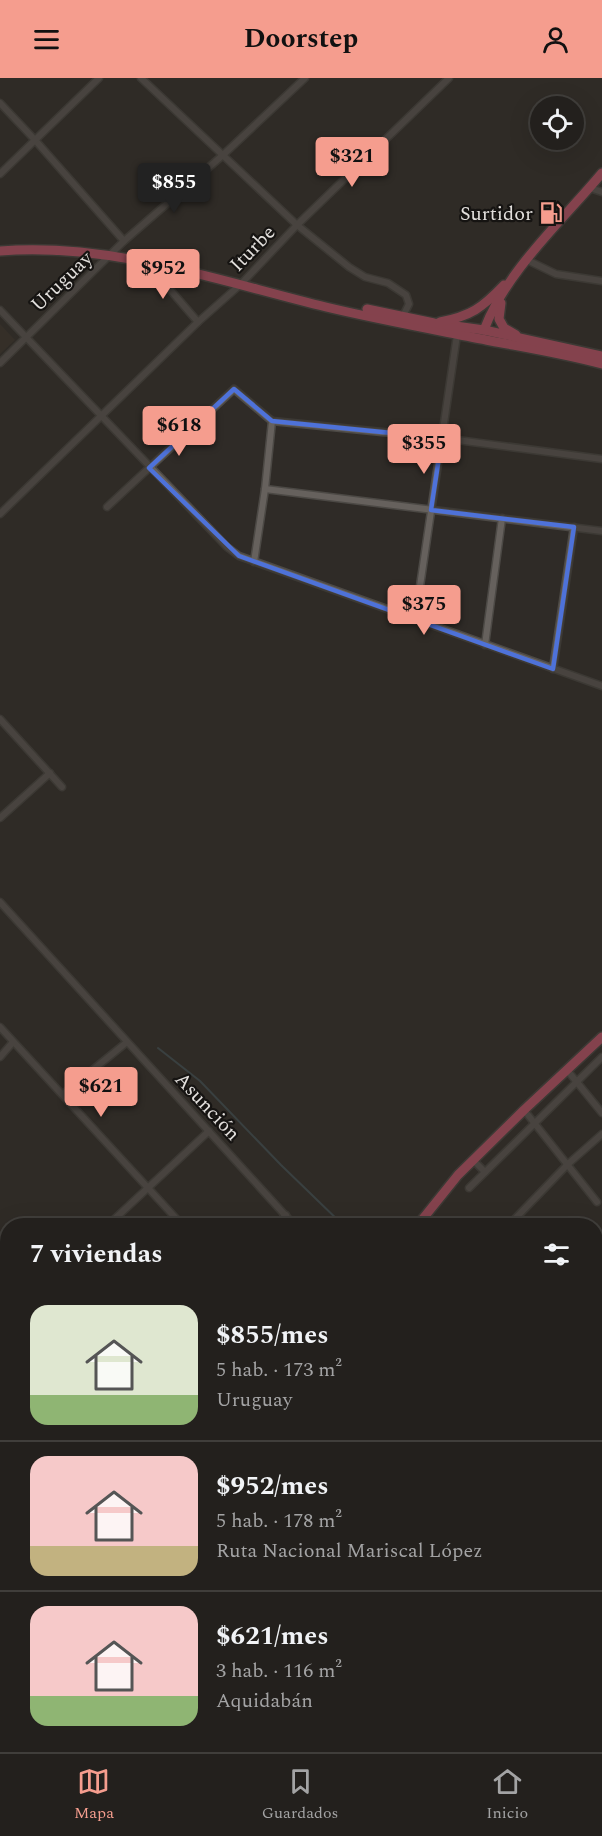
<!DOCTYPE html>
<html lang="es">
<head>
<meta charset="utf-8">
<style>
  :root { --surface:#23201d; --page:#2b2826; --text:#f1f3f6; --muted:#a3a3a4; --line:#403e3b; --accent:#f59d8e }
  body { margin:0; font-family:Spectral,serif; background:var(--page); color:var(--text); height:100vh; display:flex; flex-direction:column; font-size:22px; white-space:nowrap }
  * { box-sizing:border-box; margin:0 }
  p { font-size:20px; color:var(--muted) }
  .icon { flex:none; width:33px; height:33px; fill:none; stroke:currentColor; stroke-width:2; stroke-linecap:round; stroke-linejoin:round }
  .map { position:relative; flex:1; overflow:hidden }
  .drawer { position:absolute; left:0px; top:1140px; width:603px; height:534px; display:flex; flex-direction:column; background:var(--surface); border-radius:24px 24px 0 0; box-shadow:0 6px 24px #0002,0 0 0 2px var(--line) }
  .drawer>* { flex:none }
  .buttons { position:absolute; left:530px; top:18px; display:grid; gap:12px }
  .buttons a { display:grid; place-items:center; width:54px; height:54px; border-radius:50%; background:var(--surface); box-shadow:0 6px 24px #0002,0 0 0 2px var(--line); font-size:30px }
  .price { position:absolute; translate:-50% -51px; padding:0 14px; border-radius:6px; background:var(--accent); color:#111; font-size:20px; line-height:39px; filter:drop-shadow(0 2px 3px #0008) }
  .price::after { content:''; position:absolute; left:50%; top:36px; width:18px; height:14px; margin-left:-9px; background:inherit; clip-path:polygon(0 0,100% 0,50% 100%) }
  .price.on { background:#222; color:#fff }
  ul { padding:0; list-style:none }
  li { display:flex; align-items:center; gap:18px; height:150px; padding:0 30px }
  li+li { border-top:2px solid var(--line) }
  li span { display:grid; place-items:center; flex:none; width:168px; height:120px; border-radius:18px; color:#555 }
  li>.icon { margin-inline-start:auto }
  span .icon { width:72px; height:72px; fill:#fffc; stroke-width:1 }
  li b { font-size:26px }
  h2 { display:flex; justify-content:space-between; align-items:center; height:72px; padding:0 30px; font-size:26px }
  header { display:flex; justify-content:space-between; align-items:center; height:78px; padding:0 30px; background:var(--accent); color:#111; font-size:27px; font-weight:700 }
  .dock { display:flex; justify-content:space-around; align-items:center; height:84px; border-top:2px solid var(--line); background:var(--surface); font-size:16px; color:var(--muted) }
  .dock a { display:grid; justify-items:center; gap:3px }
  .dock .on { color:var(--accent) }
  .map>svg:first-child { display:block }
  .built { fill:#3c342b }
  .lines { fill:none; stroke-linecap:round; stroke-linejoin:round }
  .stream { stroke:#465960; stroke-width:2 }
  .minor-casing { stroke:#4c4945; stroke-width:9 }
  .highway-casing { stroke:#4c4945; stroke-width:12 }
  .minor { stroke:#66615d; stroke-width:6 }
  .highway { stroke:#eb5e7c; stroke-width:9 }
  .marked { fill:none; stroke:#4e72d9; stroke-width:4.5; stroke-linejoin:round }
  .labels { text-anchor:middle; stroke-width:4.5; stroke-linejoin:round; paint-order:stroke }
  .poi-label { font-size:20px; fill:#e2dfdc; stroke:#161412; text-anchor:end }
  .street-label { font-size:20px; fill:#e2dfdc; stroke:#161412 }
</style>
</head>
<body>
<header><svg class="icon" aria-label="menu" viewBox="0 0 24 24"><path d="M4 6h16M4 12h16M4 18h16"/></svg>Doorstep<svg class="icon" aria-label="person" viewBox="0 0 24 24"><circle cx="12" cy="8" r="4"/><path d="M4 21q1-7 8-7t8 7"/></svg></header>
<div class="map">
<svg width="602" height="1674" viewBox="0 0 602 1674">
  <rect width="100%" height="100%" fill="#2f2b27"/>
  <!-- built -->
  <polygon class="built" points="0,246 15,262 0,276"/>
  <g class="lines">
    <!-- stream -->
    <g class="stream">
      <polyline points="158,970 200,1003 281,1087 344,1148"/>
      <polyline points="596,1155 602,1154"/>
    </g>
    <!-- minor casing -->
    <g class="minor-casing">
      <g id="minor">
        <polyline points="141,0 297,147 349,189 365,199 388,205 406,217 409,226 403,238"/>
        <polyline points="0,25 35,62 124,163"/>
        <polyline points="0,96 99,0"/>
        <polyline points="590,110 602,114"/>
        <polyline points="527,182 556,196 602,203"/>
        <polyline points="147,185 198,244"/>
        <polyline points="0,232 227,469 239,478 602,608"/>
        <polyline points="0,285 124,163 223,77 305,0"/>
        <polyline points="272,343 442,360 602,381"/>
        <polyline points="265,411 602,453"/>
        <polyline points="107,429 234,311 272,343 265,411 254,484"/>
        <polyline points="0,436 198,244 241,206 297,147 449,0"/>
        <polyline points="415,542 457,257"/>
        <polyline points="485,567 502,440"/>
        <polyline points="553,591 574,449"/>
        <polyline points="0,641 62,709"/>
        <polyline points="0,740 50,695"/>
        <polyline points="0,824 295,1148"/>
        <polyline points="0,949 183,1148"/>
        <polyline points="0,979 13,964"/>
        <polyline points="567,992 602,1035"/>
        <polyline points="63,1016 127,964"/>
        <polyline points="524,1032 597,1124"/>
        <polyline points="473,1082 485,1094"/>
        <polyline points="469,1110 602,979"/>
        <polyline points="107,1148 209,1053"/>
        <polyline points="275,1148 286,1137"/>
        <polyline points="508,1148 568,1086 602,1056"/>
        <polyline points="0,1246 8,1239"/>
        <polyline points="0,1248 8,1254"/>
        <polyline points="0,1337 8,1342"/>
        <polyline points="596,1344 602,1334"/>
        <polyline points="0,1429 8,1435"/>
        <polyline points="596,1461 602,1464"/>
        <polyline points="0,1517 8,1522"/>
        <polyline points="485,1666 490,1674"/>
        <polyline points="125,1674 133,1666"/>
      </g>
    </g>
    <!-- highway casing -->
    <g class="highway-casing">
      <g id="highway">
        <path d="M 0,173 C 111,164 219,203 326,229 C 380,242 436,252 491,263 C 528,270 565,276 602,286"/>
        <polyline points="501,225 499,241 504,250 516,257"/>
        <polyline points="367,231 434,245 484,252 602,278"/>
        <path d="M 440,244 C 471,238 482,230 504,207"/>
        <path d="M 484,252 C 506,193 562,143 602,95"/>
        <polyline points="417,1148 458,1097 524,1032 602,959"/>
        <polyline points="0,1622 8,1614"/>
      </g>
    </g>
    <!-- minor -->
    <use href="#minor" class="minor"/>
    <!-- highway -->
    <use href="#highway" class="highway"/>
  </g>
  <!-- marked area -->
  <path d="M0 0H602V1674H0ZM 234,311 L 272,343 L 442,360 L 431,432 L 574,449 L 553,591 L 239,478 L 149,390 Z" fill="#2f2b27" fill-opacity=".55" fill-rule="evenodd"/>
  <path class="marked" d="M 234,311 L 272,343 L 442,360 L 431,432 L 574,449 L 553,591 L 239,478 L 149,390 Z"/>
  <!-- icons -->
  <defs>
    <g id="fuel-bare" transform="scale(1.8)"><path d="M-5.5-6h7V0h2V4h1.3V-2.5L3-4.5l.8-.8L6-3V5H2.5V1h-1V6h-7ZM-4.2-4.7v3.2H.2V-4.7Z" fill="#f59d8e" stroke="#161412" stroke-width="2.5" paint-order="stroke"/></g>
  </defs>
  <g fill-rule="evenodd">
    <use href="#fuel-bare" x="551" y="135"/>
  </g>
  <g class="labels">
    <!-- poi labels -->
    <g class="poi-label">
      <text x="533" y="142">Surtidor</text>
    </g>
    <!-- street labels -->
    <g class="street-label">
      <text transform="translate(252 170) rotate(-46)" y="7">Iturbe</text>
      <text transform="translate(61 203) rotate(-44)" y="7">Uruguay</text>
      <text transform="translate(208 1028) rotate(47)" y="7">Asunción</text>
    </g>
  </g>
</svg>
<div class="buttons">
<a><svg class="icon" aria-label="locate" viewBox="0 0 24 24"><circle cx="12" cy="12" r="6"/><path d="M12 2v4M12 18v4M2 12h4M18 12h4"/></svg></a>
</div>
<b class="price" style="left:352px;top:110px">$321</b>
<b class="price on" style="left:174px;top:136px">$855</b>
<b class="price" style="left:163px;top:222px">$952</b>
<b class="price" style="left:179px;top:379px">$618</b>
<b class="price" style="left:424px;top:397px">$355</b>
<b class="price" style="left:424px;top:558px">$375</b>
<b class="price" style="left:101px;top:1040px">$621</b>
<section class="drawer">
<h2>7 viviendas<svg class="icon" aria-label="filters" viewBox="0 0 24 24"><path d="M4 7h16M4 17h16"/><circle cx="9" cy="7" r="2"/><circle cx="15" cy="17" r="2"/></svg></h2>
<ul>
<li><span style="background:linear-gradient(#dfe7d0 75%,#8fb573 0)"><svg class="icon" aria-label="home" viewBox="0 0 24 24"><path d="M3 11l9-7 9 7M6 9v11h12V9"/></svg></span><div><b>$855/mes</b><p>5 hab. · 173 m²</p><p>Uruguay</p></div></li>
<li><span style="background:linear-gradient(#f6c9c9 75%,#c2b280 0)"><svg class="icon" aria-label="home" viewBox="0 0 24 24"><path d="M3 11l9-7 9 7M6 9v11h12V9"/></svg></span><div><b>$952/mes</b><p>5 hab. · 178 m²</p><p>Ruta Nacional Mariscal López</p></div></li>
<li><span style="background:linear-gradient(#f6c9c9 75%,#8fb573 0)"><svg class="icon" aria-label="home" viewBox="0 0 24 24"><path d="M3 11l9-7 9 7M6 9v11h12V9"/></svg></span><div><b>$621/mes</b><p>3 hab. · 116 m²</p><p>Aquidabán</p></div></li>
</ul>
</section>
</div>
<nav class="dock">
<a class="on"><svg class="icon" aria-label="map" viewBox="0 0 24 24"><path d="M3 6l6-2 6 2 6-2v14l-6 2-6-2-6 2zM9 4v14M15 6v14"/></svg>Mapa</a>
<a><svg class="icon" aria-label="saved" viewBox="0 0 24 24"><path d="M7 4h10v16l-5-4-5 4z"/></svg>Guardados</a>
<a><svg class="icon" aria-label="home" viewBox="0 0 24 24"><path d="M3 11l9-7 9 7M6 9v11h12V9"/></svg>Inicio</a>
</nav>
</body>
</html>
